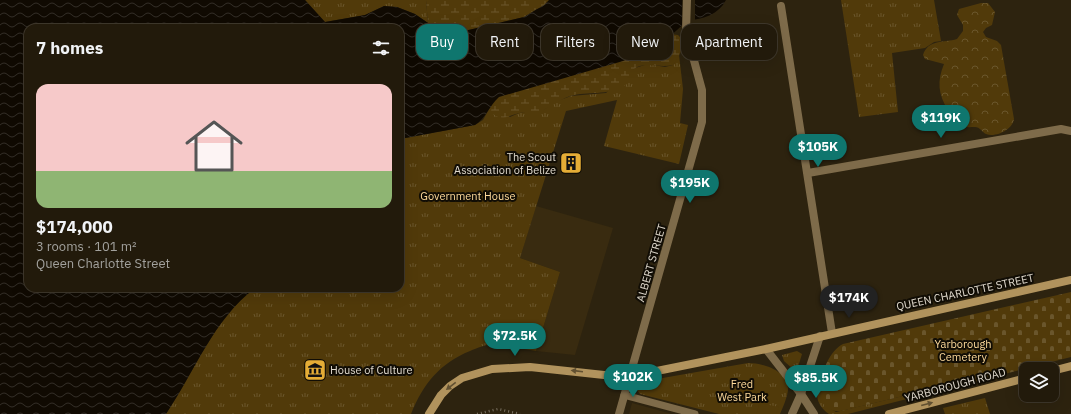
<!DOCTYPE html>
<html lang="en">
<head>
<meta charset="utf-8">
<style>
  :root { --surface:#221a0b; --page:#2e2719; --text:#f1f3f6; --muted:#a2a19d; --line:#3f382c; --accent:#0f766e }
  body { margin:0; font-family:"IBM Plex Sans",sans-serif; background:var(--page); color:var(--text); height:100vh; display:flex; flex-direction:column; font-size:15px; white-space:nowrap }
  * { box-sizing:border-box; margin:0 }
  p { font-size:13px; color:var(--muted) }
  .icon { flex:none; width:22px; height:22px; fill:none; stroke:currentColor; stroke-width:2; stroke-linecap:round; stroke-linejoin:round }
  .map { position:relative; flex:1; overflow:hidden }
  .details { position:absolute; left:24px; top:24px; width:380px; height:268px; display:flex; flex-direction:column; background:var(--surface); border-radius:12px; box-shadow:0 4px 16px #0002,0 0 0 1px var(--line) }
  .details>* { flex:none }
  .hud { position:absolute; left:416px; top:24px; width:380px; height:36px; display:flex; gap:8px }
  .fabs { position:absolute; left:1019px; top:362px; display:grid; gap:8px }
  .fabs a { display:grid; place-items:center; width:40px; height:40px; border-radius:8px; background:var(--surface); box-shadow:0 4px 16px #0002,0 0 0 1px var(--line); font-size:20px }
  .price { position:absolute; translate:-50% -34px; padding:0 9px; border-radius:14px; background:var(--accent); color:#fff; font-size:13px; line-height:26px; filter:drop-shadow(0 1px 2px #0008) }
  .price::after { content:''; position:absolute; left:50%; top:24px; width:12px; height:9px; margin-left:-6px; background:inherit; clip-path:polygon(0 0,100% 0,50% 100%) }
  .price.current { background:#222; color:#fff }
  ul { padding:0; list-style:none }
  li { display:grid; align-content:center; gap:8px; height:212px; padding:0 12px }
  li span { display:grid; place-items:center; height:124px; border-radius:12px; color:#555 }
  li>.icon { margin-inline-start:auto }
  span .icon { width:72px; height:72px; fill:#fffc; stroke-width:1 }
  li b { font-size:17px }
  h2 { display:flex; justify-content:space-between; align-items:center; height:48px; padding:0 12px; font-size:17px }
  .pill { padding:0 14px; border-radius:12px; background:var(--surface); box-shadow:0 4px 16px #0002,0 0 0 1px var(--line); font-size:14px; line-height:36px }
  .pill.current { background:var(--accent); color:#fff }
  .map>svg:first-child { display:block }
  .built { fill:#392b10 }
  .grass { fill:url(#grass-tufts) }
  .forest { fill:url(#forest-crowns) }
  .wetland { fill:url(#wetland-marsh) }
  .cemetery { fill:url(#cemetery-stones) }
  .pitch { fill:#513a0a }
  .water { fill:url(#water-waves) }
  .pier { fill:#2d230f }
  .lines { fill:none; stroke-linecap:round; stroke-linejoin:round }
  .path { stroke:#797060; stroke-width:2.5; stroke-dasharray:1 3; stroke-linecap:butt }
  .lane { stroke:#7e6b4a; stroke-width:7 }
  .street { stroke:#7e6b4a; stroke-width:8 }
  .secondary { stroke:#b1935d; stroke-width:8 }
  .oneway { fill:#615031 }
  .labels { text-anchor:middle; stroke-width:4; stroke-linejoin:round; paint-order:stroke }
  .poi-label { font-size:11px; fill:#e0d9cd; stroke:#110d05; text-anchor:end }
  .park-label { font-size:11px; fill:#feda9b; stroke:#110d05 }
  .street-label { font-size:11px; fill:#e0d9cd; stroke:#110d05 }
</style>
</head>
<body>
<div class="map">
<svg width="1071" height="414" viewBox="0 0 1071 414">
  <defs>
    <pattern id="grass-tufts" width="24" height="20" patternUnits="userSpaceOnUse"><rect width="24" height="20" fill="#513a0a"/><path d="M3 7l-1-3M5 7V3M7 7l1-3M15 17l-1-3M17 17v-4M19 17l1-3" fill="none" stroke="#6a562c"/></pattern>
    <pattern id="forest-crowns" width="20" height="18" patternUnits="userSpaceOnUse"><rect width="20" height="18" fill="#513a0a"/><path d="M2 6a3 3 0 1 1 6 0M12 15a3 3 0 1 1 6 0" fill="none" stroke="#6a562c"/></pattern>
    <pattern id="wetland-marsh" width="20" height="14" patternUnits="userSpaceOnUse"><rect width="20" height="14" fill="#513a0a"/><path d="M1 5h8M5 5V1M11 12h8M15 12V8" fill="none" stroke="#6a562c"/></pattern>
    <pattern id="cemetery-stones" width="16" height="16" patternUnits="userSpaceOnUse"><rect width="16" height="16" fill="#513a0a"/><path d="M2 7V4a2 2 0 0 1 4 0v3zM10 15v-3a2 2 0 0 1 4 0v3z" fill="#6a562c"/></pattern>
    <pattern id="water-waves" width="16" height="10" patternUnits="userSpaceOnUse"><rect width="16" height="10" fill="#100a02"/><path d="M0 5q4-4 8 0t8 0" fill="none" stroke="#322d26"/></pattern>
  </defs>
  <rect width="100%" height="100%" fill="#2d230f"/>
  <!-- built -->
  <g class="built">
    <polygon points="536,206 613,228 575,355 536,351 560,272 520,258"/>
    <polygon points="632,403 672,414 629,414"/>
  </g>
  <!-- grass -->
  <g class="grass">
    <polygon points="305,0 426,0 428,23 415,14 397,7 384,6 365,15 325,22"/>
    <polygon points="841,0 934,0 941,41 934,42 925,48 892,53 898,112 859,117"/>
    <path d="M 679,55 L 683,89 L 680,123 L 688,125 L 679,164 L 604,146 L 617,100 L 566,111 L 520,258 L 560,272 L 536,351 C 522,349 508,345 494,344 C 486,344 477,348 470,351 C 440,363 423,384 411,414 L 166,414 C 195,371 213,320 255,288 L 400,288 L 400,139 L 475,125 L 483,120 L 492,104 L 510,117 L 519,113 L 545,109 L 555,102 L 571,96 L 606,93 L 635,68 L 648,64 L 665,67 L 673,65 Z"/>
    <polygon points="797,351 802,354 798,367 793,369 784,361 782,355"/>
    <path d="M 748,363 C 763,363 789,371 788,390 C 787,398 783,407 780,414 L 719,414 L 640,394 L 637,390 L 640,382 Z"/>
    <path d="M 822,374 C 817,389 821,405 836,412 L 949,385 L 950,388 L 848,414 L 829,414 C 813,403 816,390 822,374 Z"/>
    <polygon points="985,398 990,414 945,414 943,408"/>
  </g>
  <!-- forest -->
  <path class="forest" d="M 981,3 L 988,3 L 995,12 L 992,25 L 986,28 L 983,32 L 986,37 L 997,41 L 1001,45 L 1014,119 C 1013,129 996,138 986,134 C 982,132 980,127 975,127 C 969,127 966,128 960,125 C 957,118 952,116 948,110 C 938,94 937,81 944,64 L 925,59 L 923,55 C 928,39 944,43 957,39 L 963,31 L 963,25 L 957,15 L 959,9 Z"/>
  <!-- wetland -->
  <g class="wetland">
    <polygon points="426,0 594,0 537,9 524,17 460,32 434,27 428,23"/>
    <path d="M 670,34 L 678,35 C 687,43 679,58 673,65 C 661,68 649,63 637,67 C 629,71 632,81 624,86 C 607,96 588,91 570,96 C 558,100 548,110 537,112 C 531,113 524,112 519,113 C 508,116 500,122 491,112 L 492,105 L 475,91 Z"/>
  </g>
  <!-- cemetery -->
  <path class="cemetery" d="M 1071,292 L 1071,357 L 950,388 L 949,385 L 841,411 C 806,414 821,355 843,344 Z"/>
  <!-- pitch -->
  <polygon class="pitch" points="760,403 779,407 776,414 756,414"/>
  <!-- water -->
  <path class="water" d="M 0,0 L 305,0 L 325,22 L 365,15 L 384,6 L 397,7 L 415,14 L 434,27 L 460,32 L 524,17 L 544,5 L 549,0 L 726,0 C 719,14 703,20 688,20 L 666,40 L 651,50 L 623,61 L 499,97 C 489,106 486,118 475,125 L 400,139 L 400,28 L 28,28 L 28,288 L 255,288 C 213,320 195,371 166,414 L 0,414 Z"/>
  <!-- pier -->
  <polygon class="pier" points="682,0 695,0 695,22 689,22 686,25 682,25"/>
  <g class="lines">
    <!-- path -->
    <polyline class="path" points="477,414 498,409 520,414"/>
    <!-- lane -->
    <polyline class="lane" points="624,395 695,414"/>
    <!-- street -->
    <g class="street">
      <polyline points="781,6 832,333"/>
      <polyline points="808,173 1061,129 1071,131"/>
      <polyline points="766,349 801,394 814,414"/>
      <polyline points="619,414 702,122 702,90 686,31 687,0"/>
      <polyline points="792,414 801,394 820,336"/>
    </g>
    <!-- secondary -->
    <g class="secondary">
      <polyline points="1052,371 1071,366"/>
      <polyline points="429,414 441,395 450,386 462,378 492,369 530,367 604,375 637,375 766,349 1071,280"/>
      <polyline points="889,414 1026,378"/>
    </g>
  </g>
  <!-- one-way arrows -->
  <defs><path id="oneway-solid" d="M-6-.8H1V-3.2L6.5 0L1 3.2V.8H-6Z"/></defs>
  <g class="oneway">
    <use href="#oneway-solid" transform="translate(577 371) rotate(-173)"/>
    <use href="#oneway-solid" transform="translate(451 386) rotate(142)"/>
    <use href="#oneway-solid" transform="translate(927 404) rotate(-15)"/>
  </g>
  <!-- icons -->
  <defs>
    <g id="building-square" transform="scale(1.15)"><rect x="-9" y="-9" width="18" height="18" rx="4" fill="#e5ad36" stroke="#110d05"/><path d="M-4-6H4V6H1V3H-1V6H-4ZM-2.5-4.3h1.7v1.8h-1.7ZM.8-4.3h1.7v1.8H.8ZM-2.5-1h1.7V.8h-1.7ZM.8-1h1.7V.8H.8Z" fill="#111"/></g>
    <g id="museum-square" transform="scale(1.15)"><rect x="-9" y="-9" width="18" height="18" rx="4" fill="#e5ad36" stroke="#110d05"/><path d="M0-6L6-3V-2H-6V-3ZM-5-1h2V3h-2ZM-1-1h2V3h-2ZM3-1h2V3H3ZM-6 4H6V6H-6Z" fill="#111"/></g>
  </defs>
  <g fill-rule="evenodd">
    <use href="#building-square" x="571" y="163"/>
    <use href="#museum-square" x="315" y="370"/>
  </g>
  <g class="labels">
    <!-- poi labels -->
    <g class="poi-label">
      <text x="556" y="161">The Scout<tspan x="556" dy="13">Association of Belize</tspan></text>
      <text x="330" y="374" text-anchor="start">House of Culture</text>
    </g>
    <!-- park labels -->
    <g class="park-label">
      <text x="468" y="200">Government House</text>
      <text x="963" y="348">Yarborough<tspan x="963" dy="13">Cemetery</tspan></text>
      <text x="742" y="388">Fred<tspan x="742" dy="13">West Park</tspan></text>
    </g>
    <!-- street labels -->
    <g class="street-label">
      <text transform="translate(651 263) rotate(-74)" y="4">ALBERT STREET</text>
      <text transform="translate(965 292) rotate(-12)" y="4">QUEEN CHARLOTTE STREET</text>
      <text transform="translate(955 385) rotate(-15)" y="4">YARBOROUGH ROAD</text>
    </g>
  </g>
</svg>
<div class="fabs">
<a><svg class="icon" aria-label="layers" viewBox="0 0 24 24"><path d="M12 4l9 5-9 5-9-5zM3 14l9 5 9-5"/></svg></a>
</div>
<b class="price" style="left:941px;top:139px">$119K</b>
<b class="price" style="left:818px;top:168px">$105K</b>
<b class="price" style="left:690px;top:204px">$195K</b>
<b class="price current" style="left:849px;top:319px">$174K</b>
<b class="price" style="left:515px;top:357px">$72.5K</b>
<b class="price" style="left:633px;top:398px">$102K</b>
<b class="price" style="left:816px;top:399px">$85.5K</b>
<div class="hud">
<a class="pill current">Buy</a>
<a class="pill">Rent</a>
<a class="pill">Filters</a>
<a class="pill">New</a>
<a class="pill">Apartment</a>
</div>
<section class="details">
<h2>7 homes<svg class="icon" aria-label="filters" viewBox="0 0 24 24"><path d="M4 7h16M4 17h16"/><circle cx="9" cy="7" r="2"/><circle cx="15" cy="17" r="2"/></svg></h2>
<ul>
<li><span style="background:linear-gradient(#f6c9c9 70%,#8fb573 0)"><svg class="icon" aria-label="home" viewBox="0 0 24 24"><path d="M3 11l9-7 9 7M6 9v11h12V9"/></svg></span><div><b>$174,000</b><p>3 rooms · 101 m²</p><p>Queen Charlotte Street</p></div></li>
</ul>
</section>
</div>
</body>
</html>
